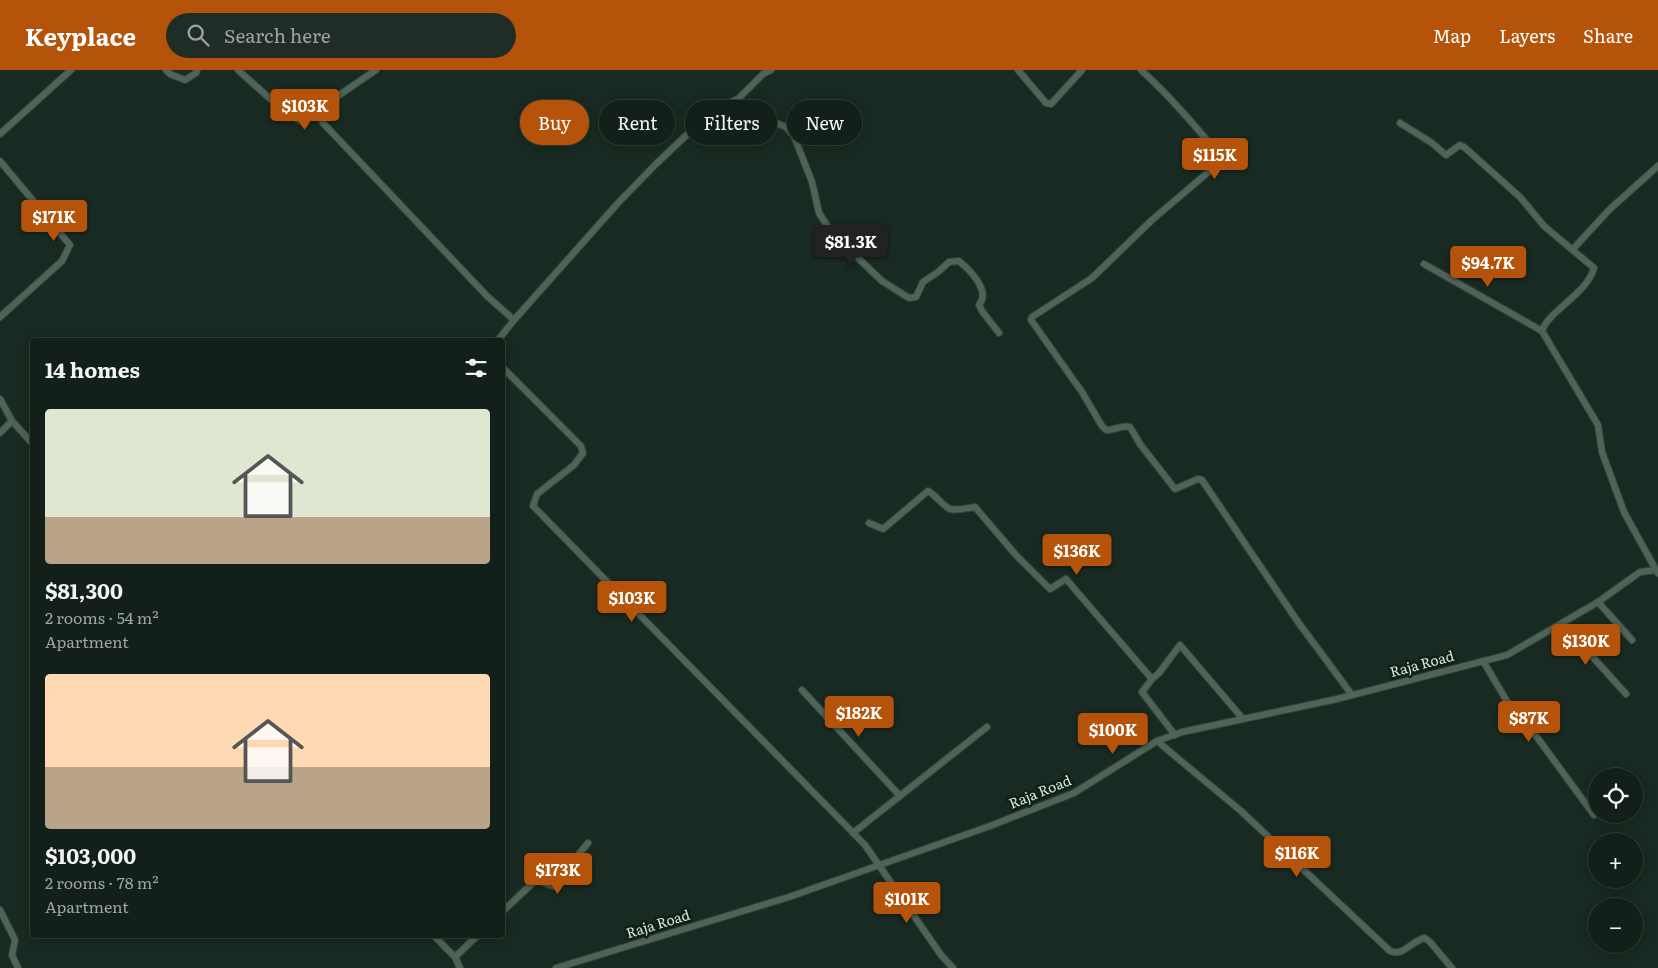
<!DOCTYPE html>
<html lang="en">
<head>
<meta charset="utf-8">
<style>
  :root { --surface:#122019; --page:#1f2d26; --text:#f1f3f6; --muted:#9ca3a2; --line:#313e38; --accent:#b45309 }
  body { margin:0; font-family:Literata,serif; background:var(--page); color:var(--text); height:100vh; display:flex; flex-direction:column; font-size:19px; white-space:nowrap }
  * { box-sizing:border-box; margin:0 }
  p { font-size:16px; color:var(--muted) }
  .icon { flex:none; width:28px; height:28px; fill:none; stroke:currentColor; stroke-width:2; stroke-linecap:round; stroke-linejoin:round }
  .map { position:relative; flex:1; overflow:hidden }
  .details { position:absolute; left:30px; top:268px; width:475px; height:600px; display:flex; flex-direction:column; background:var(--surface); border-radius:5px; box-shadow:0 2px 12px #0003,0 0 0 1px var(--line) }
  .details>* { flex:none }
  .top-card { position:absolute; left:520px; top:30px; width:475px; height:45px; display:flex; gap:10px }
  .buttons { position:absolute; left:1588px; top:698px; display:grid; gap:10px }
  .buttons a { display:grid; place-items:center; width:55px; height:55px; border-radius:50%; background:var(--surface); box-shadow:0 2px 12px #0003,0 0 0 1px var(--line); font-size:25px }
  .price { position:absolute; translate:-50% -42px; padding:0 11px; border-radius:5px; background:var(--accent); color:#fff; font-size:16px; line-height:32px; filter:drop-shadow(0 1px 2px #0008) }
  .price::after { content:''; position:absolute; left:50%; top:30px; width:15px; height:11px; margin-left:-8px; background:inherit; clip-path:polygon(0 0,100% 0,50% 100%) }
  .price.active { background:#222; color:#fff }
  ul { padding:0; list-style:none }
  li { display:grid; align-content:center; gap:10px; height:265px; padding:0 15px }
  li span { display:grid; place-items:center; height:155px; border-radius:5px; color:#555 }
  li>.icon { margin-inline-start:auto }
  span .icon { width:90px; height:90px; fill:#fffc; stroke-width:1 }
  li b { font-size:21px }
  h2 { display:flex; justify-content:space-between; align-items:center; height:60px; padding:0 15px; font-size:21px }
  .chip { padding:0 18px; border-radius:22px; background:var(--surface); box-shadow:0 2px 12px #0003,0 0 0 1px var(--line); font-size:18px; line-height:45px }
  .chip.active { background:var(--accent); color:#fff }
  header { display:flex; align-items:center; gap:30px; box-sizing:border-box; height:70px; padding:0 25px; background:var(--accent); color:#fff }
  header strong { font-size:24px }
  nav { display:flex; gap:28px; margin-inline-start:auto; font-size:18px }
  .search { width:350px; height:45px; background:var(--page); display:flex; align-items:center; gap:12px; box-sizing:border-box; padding:0 18px; border-radius:28px; color:var(--muted); font-size:19px }
  .map>svg:first-child { display:block }
  .lines { fill:none; stroke-linecap:round; stroke-linejoin:round }
  .minor-casing { stroke:#36453d; stroke-width:8 }
  .minor { stroke:#506358; stroke-width:6 }
  .labels { text-anchor:middle; stroke-width:5; stroke-linejoin:round; paint-order:stroke }
  .street-label { font-size:14px; fill:#d8e3dd; stroke:#0f2017 }
</style>
</head>
<body>
<header>
<strong>Keyplace</strong>
<div class="search"><svg class="icon" aria-label="search" viewBox="0 0 24 24"><circle cx="10" cy="10" r="6"/><path d="M15 15l6 6"/></svg>Search here</div>
<nav><a>Map</a><a>Layers</a><a>Share</a></nav>
</header>
<div class="map">
<svg width="1658" height="898" viewBox="0 0 1658 898">
  <rect width="100%" height="100%" fill="#182a21"/>
  <g class="lines">
    <!-- minor casing -->
    <g class="minor-casing">
      <g id="minor">
        <polyline points="166,0 170,4 185,10 196,3 197,0"/>
        <polyline points="238,0 286,43 301,51 376,0"/>
        <polyline points="1018,0 1046,33 1051,34 1082,0"/>
        <path d="M 1141,0 C 1170,26 1194,55 1219,84 L 1221,89 L 1219,93 L 1152,150 L 1092,208 L 1032,247 L 1031,250 L 1082,322 L 1102,356 L 1106,360 C 1115,361 1121,354 1130,357 L 1140,374 L 1175,419 L 1198,409 L 1202,410 L 1298,552 L 1352,625"/>
        <path d="M 736,30 L 757,52 L 776,53 L 786,57 L 794,66 L 812,112 L 819,143 L 832,163 L 882,211 L 909,228 L 916,227 L 923,212 L 938,202 L 949,192 L 959,191 C 970,200 991,221 979,235 L 982,241 L 999,263"/>
        <polyline points="317,40 323,53 487,226 514,250 618,133 656,94 696,56 722,36 738,29 763,4 771,0"/>
        <path d="M 1400,53 L 1432,73 L 1446,85 L 1460,75 L 1464,77 L 1520,127 L 1544,156 L 1594,198 C 1587,224 1548,241 1542,261 L 1598,355 L 1602,382 L 1624,442 L 1656,500"/>
        <polyline points="0,64 71,0"/>
        <polyline points="0,91 70,175 62,191 0,247"/>
        <polyline points="1573,179 1610,139 1658,96"/>
        <polyline points="1424,194 1542,261"/>
        <polyline points="498,270 514,250"/>
        <polyline points="502,297 581,376 583,383 574,395 537,424 533,436 865,775 941,885 953,898"/>
        <polyline points="0,329 12,351 32,373"/>
        <polyline points="0,363 12,351"/>
        <path d="M 869,453 L 883,459 L 928,421 C 936,425 944,437 950,439 C 958,441 967,438 975,437 L 1015,484 L 1050,519 L 1066,509 L 1152,609 L 1159,603 L 1180,575 L 1243,649"/>
        <polyline points="1598,532 1632,570"/>
        <polyline points="1563,554 1626,624"/>
        <polyline points="1483,591 1514,643 1520,644 1594,745"/>
        <polyline points="1152,609 1142,622 1175,665"/>
        <polyline points="802,620 900,726"/>
        <path d="M 1157,671 L 1241,741 L 1390,881 C 1404,887 1412,870 1425,868 L 1430,872 L 1452,898"/>
        <polyline points="853,763 987,657"/>
        <polyline points="0,840 15,870 12,885 18,898"/>
        <polyline points="502,842 536,810 553,816 588,773"/>
        <polyline points="433,865 455,887 460,898"/>
        <polyline points="455,887 478,865"/>
        <polyline points="556,898 789,827 990,756 1074,723 1157,671 1182,662 1337,629 1507,585 1598,532 1640,502 1656,500 1658,503"/>
      </g>
    </g>
    <!-- minor -->
    <use href="#minor" class="minor"/>
  </g>
  <g class="labels">
    <!-- street labels -->
    <g class="street-label">
      <text transform="translate(1422 594) rotate(-15)" y="5">Raja Road</text>
      <text transform="translate(1040 722) rotate(-22)" y="5">Raja Road</text>
      <text transform="translate(658 854) rotate(-17)" y="5">Raja Road</text>
    </g>
  </g>
</svg>
<div class="buttons">
<a><svg class="icon" aria-label="locate" viewBox="0 0 24 24"><circle cx="12" cy="12" r="6"/><path d="M12 2v4M12 18v4M2 12h4M18 12h4"/></svg></a>
<a>+</a>
<a>−</a>
</div>
<b class="price" style="left:305px;top:61px">$103K</b>
<b class="price" style="left:1215px;top:110px">$115K</b>
<b class="price" style="left:54px;top:172px">$171K</b>
<b class="price active" style="left:851px;top:197px">$81.3K</b>
<b class="price" style="left:1488px;top:218px">$94.7K</b>
<b class="price" style="left:1077px;top:506px">$136K</b>
<b class="price" style="left:632px;top:553px">$103K</b>
<b class="price" style="left:1586px;top:596px">$130K</b>
<b class="price" style="left:859px;top:668px">$182K</b>
<b class="price" style="left:1529px;top:673px">$87K</b>
<b class="price" style="left:1113px;top:685px">$100K</b>
<b class="price" style="left:1297px;top:808px">$116K</b>
<b class="price" style="left:558px;top:825px">$173K</b>
<b class="price" style="left:907px;top:854px">$101K</b>
<div class="top-card">
<a class="chip active">Buy</a>
<a class="chip">Rent</a>
<a class="chip">Filters</a>
<a class="chip">New</a>
</div>
<section class="details">
<h2>14 homes<svg class="icon" aria-label="filters" viewBox="0 0 24 24"><path d="M4 7h16M4 17h16"/><circle cx="9" cy="7" r="2"/><circle cx="15" cy="17" r="2"/></svg></h2>
<ul>
<li><span style="background:linear-gradient(#dfe7d0 70%,#b9a48a 0)"><svg class="icon" aria-label="home" viewBox="0 0 24 24"><path d="M3 11l9-7 9 7M6 9v11h12V9"/></svg></span><div><b>$81,300</b><p>2 rooms · 54 m²</p><p>Apartment</p></div></li>
<li><span style="background:linear-gradient(#ffd9b3 60%,#b9a48a 0)"><svg class="icon" aria-label="home" viewBox="0 0 24 24"><path d="M3 11l9-7 9 7M6 9v11h12V9"/></svg></span><div><b>$103,000</b><p>2 rooms · 78 m²</p><p>Apartment</p></div></li>
</ul>
</section>
</div>
</body>
</html>
